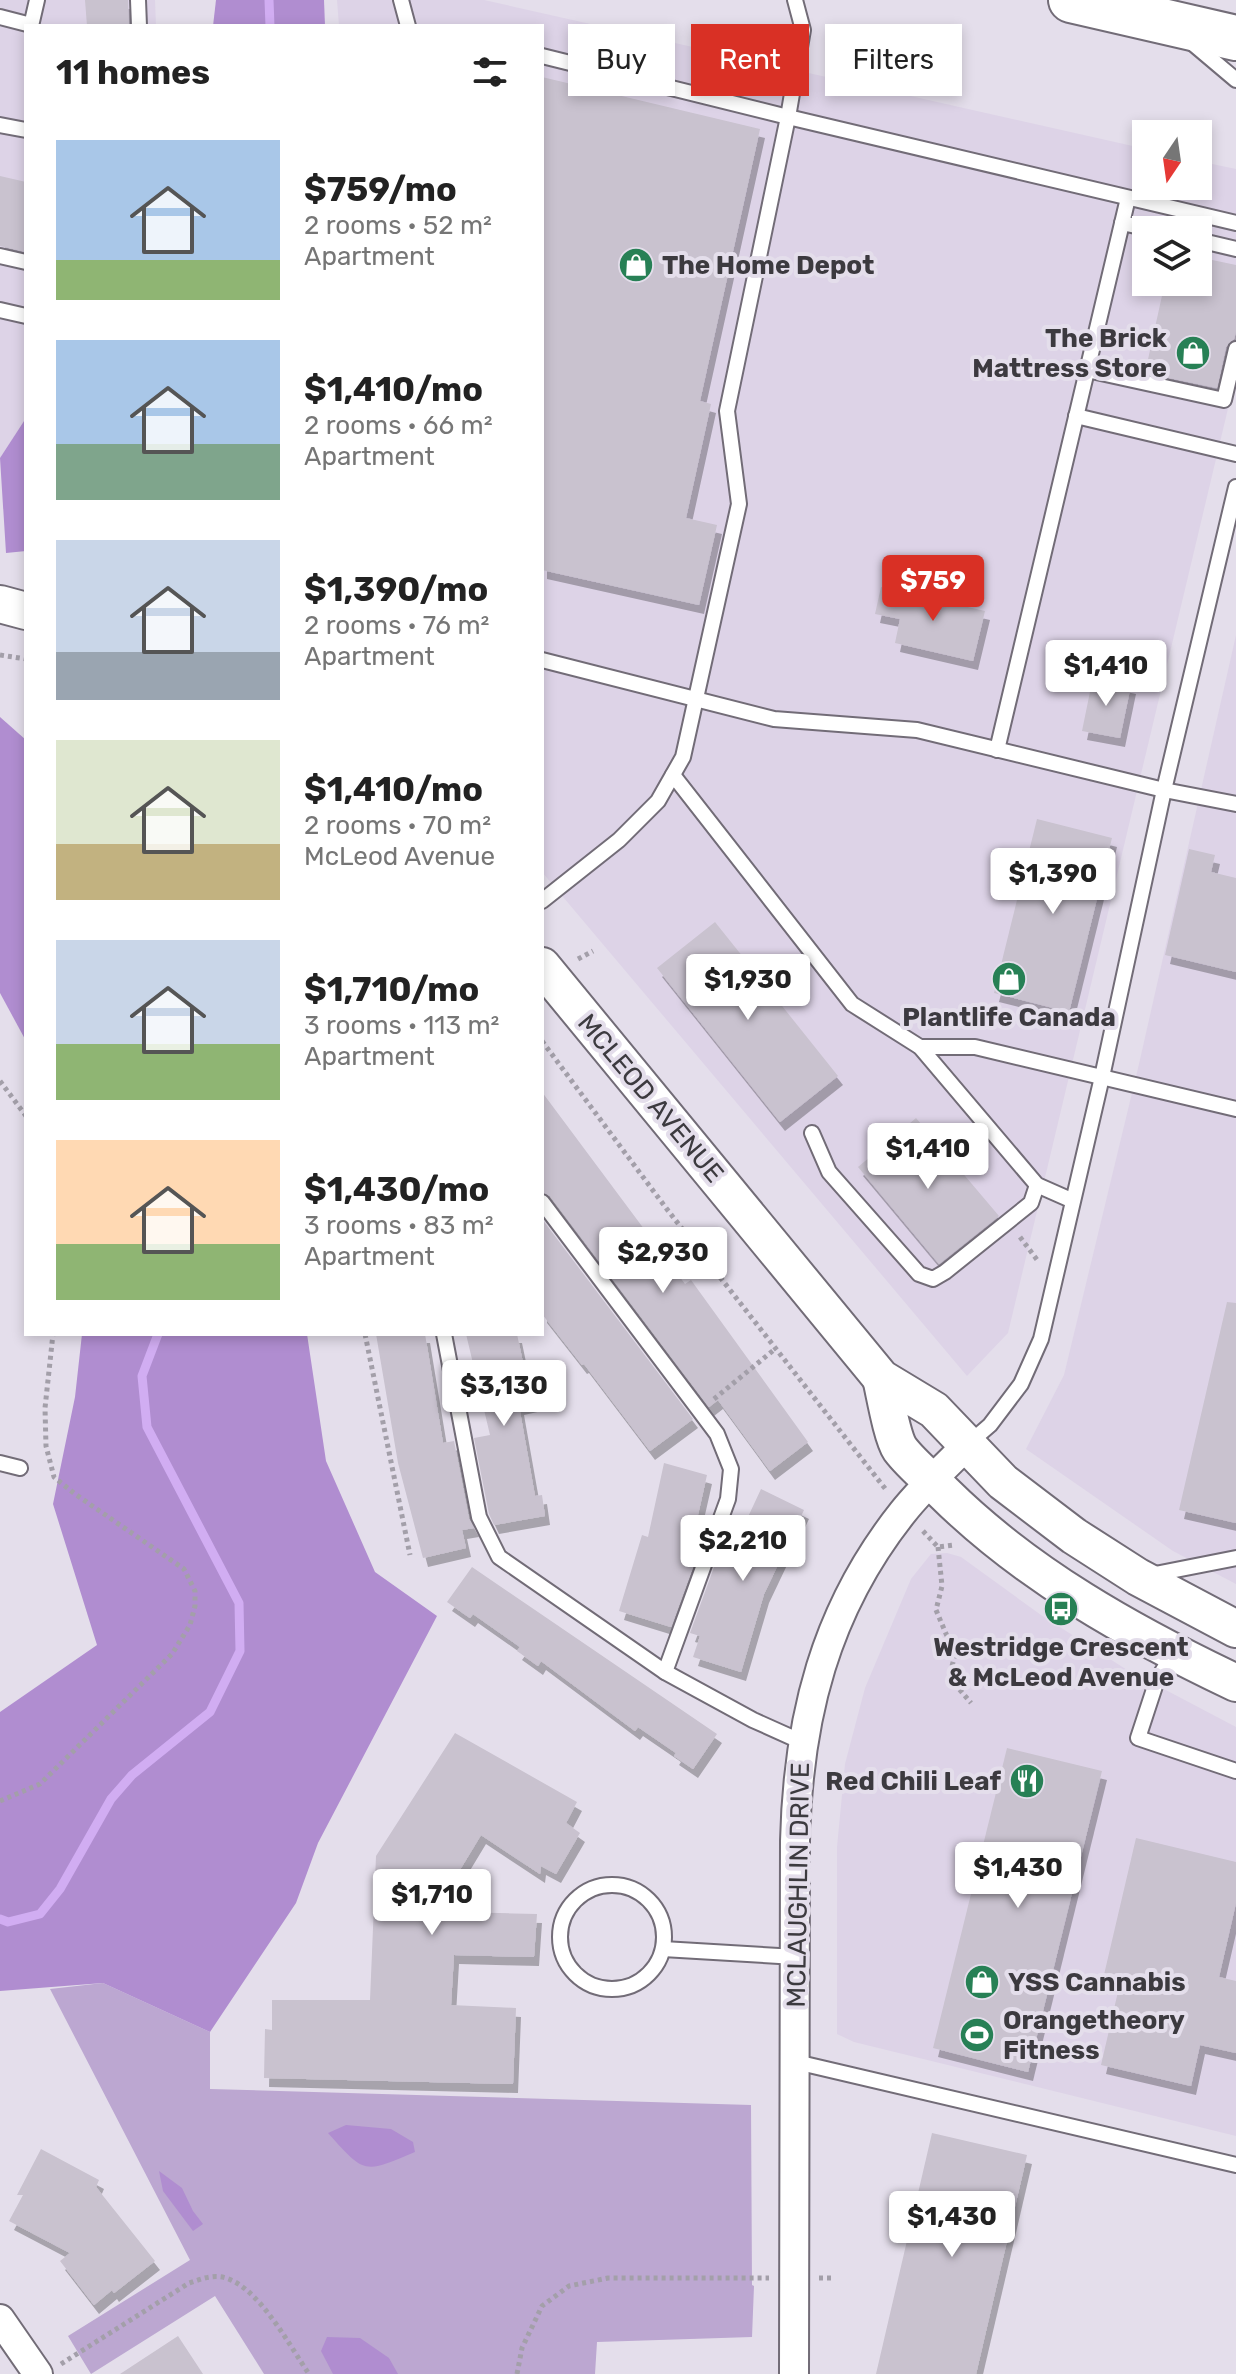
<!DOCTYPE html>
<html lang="en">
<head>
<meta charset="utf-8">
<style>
  :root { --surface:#fff; --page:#f6f6f6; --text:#222; --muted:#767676; --accent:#d93025 }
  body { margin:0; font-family:Rubik,sans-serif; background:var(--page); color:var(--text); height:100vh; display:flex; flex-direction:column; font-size:30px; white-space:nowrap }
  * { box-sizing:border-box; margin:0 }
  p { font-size:26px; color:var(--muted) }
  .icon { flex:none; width:44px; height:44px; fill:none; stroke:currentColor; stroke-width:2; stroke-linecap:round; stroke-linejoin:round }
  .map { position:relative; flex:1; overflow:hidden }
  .drawer { position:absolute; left:24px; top:24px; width:520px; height:1312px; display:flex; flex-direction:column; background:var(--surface); border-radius:0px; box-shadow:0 4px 12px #0003 }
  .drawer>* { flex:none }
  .hud { position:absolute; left:568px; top:24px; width:548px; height:72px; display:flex; gap:16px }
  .needle { width:52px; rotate:193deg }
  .controls { position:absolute; left:1132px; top:120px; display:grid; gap:16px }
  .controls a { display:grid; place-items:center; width:80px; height:80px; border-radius:0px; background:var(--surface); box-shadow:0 4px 12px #0003; font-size:40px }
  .price { position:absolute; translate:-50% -68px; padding:0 18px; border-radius:8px; background:#fff; color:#222; font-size:26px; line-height:52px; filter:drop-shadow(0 2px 4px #0008) }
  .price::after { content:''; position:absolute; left:50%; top:48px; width:24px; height:18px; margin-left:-12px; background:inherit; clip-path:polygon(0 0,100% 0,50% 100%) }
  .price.selected { background:var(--accent); color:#fff }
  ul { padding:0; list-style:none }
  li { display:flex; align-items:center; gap:24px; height:200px; padding:0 32px }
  li span { display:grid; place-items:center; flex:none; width:224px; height:160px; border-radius:0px; color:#555 }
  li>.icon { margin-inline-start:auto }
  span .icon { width:96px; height:96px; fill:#fffc; stroke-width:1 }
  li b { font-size:34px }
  h2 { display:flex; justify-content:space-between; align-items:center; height:96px; padding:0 32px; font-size:34px }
  .tag { padding:0 28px; border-radius:0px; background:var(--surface); box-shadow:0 4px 12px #0003; font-size:28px; line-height:72px }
  .tag.selected { background:var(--accent); color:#fff }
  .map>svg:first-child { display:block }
  .built { fill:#ddd3e7; fill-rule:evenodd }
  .green { fill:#bca7d1 }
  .forest { fill:#b08dd0 }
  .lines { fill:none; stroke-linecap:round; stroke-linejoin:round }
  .stream { stroke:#d1adf2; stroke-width:9 }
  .building { fill:#c9c2cf; filter:url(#shadow) }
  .service-casing { stroke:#726c77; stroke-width:18 }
  .minor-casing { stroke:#726c77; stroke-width:32 }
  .tertiary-casing { stroke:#726c77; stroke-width:40 }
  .primary-casing { stroke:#726c77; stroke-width:48 }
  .path { stroke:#a39fa9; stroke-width:5; stroke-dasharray:4 4; stroke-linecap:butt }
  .service { stroke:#fff; stroke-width:14 }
  .minor { stroke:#fff; stroke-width:28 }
  .tertiary { stroke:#fff; stroke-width:36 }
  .primary { stroke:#fff; stroke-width:44 }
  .labels { text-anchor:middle; stroke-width:8; stroke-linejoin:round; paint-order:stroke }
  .poi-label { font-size:26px; font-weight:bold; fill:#3c3a3f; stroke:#e4deeb; text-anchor:start }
  .street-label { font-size:26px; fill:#3c3a3f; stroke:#e4deeb }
</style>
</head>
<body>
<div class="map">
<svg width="1236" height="2374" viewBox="0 0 1236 2374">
  <defs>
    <filter id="shadow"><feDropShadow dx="5" dy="9" stdDeviation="0" flood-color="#0004"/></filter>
  </defs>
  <rect width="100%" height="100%" fill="#e4deeb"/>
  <!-- built -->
  <g class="built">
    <polygon points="0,0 155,0 156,26 26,26 26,418 0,458"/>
    <path d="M 337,0 L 484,0 L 1146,149 L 1146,186 L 1198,186 L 1198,161 L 1236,169 L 1236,375 L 1008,1333 L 967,1376 L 542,872 L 542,26 L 339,26 ZM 1146,230 L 1198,230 L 1198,282 L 1146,282 Z"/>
    <polygon points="1236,635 1236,1584 1173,1551 1026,1449 1064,1375 1139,1064"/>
    <polygon points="947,1553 961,1557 1041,1615 1124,1668 1236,1727 1236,2136 854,2042 837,2034 837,1847 845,1764 865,1688 911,1579 931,1554"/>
  </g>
  <!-- green -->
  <polygon class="green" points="103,1983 210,2032 210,2089 751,2105 752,2285 754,2286 752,2337 597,2342 595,2374 264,2374 215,2296 91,2374 68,2336 190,2260 50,1989"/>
  <!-- forest -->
  <g class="forest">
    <polygon points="216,0 324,0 325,26 213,26"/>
    <polygon points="26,418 26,551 6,553 0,458"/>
    <polygon points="0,717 26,740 26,1041 0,993"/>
    <polygon points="82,1334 307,1334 326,1461 375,1572 437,1616 318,1843 296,1903 210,2032 103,1983 0,1991 0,1712 97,1645 53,1504 75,1397"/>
    <path d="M 346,2125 L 391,2129 L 413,2142 L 415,2152 C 363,2174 365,2174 328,2133 Z"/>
    <polygon points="159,2171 182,2188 193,2211 203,2224 193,2231 163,2191"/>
    <polygon points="327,2337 360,2338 389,2358 398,2374 333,2374 321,2351"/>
  </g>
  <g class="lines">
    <!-- stream -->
    <g class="stream">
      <polyline points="269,0 270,26"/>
      <polyline points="0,1919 8,1922 40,1914 60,1889 111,1799 132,1775 210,1712 240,1651 239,1603 147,1427 142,1376 158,1334"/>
    </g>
  </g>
  <!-- building -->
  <g class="building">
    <polygon points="85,0 128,0 129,26 87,26"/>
    <polygon points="542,77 760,129 700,401 711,404 686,518 717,525 699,605 542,570"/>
    <polygon points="0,176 26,182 26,252 0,246"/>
    <polygon points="1198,257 1236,265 1236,332 1234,339 1226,347 1217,388 1145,373 1165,282 1198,282"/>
    <polygon points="881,587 985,611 973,661 895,643 900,619 875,614"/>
    <polygon points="1093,677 1131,685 1120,738 1082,731"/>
    <polygon points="1037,819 1112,838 1069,1012 994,993"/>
    <polygon points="1189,849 1215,855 1211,872 1236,878 1236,972 1165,955"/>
    <polygon points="715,922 838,1076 780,1122 657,968"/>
    <polygon points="542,1092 685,1284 691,1280 808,1442 770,1471 718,1400 709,1407 550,1196 542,1192"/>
    <polygon points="916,1118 999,1216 939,1264 858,1167"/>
    <polygon points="542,1219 693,1419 650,1451 584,1364 582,1365 542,1314"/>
    <polygon points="1227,1302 1236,1303 1236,1523 1179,1510"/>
    <polygon points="376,1334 425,1334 443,1443 454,1441 469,1519 474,1528 462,1530 466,1548 423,1558 398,1463"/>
    <polygon points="466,1334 517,1334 526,1377 531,1376 537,1402 519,1406 535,1496 542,1495 545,1516 494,1525 489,1514 474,1438 490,1435"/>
    <polygon points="664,1463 707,1475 690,1550 698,1553 671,1627 619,1611 642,1535 648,1537"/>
    <polygon points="761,1489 804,1510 764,1594 741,1672 693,1657 700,1636 690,1633 717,1559 727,1562"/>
    <polygon points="472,1567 717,1734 693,1769 674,1756 676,1753 638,1727 635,1731 541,1661 538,1666 517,1651 520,1647 473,1614 470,1618 447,1602"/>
    <polygon points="455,1733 577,1802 566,1823 580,1833 556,1874 541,1866 540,1874 481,1835 455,1878 454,1912 537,1914 534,1957 454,1955 451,2005 516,2008 513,2084 264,2078 265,2029 272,2030 272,2000 370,2000 376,1856"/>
    <polygon points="1007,1748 1102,1771 1028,2072 933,2048"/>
    <polygon points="1136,1838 1236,1862 1236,1903 1219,1977 1236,1981 1236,2053 1200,2045 1191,2086 1101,2065 1120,1983 1103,1979"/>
    <polygon points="932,2133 1027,2155 976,2374 876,2374"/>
    <polygon points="41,2149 99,2180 96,2187 155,2261 114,2293 112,2290 94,2305 60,2261 70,2253 9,2221 23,2195 17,2195"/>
    <polygon points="178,2336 203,2374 120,2374"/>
  </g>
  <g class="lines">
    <!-- service casing -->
    <g class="service-casing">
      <g id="service">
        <polyline points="138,0 139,26"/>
        <polyline points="401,0 408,26"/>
        <polyline points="0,17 31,25"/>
        <polyline points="31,26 37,0"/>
        <polyline points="1191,42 1236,80"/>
        <polyline points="542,56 788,117 1236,223"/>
        <polyline points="0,125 26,130"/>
        <polyline points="1122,223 1154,230"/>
        <polyline points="1198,240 1236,249"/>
        <polyline points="0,256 26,262"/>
        <polyline points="0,310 26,316"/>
        <polyline points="1087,370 1224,400 1236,349"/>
        <polyline points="1076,416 1236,454"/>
        <polyline points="542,660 774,719 917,730 1164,790 1236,804"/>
        <polyline points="997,750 1128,198"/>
        <polyline points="673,775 852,1004 920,1047 1037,1185 1071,1200"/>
        <polyline points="542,901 619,840 658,801 683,757 739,504 727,411 788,117 803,30 795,0"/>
        <polyline points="920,1047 975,1047 1236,1109"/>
        <polyline points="812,1133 829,1172 919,1274 933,1279 945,1272 1031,1203 1037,1185"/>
        <polyline points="542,1202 699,1410 717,1434 731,1469 728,1499 665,1672"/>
        <polyline points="444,1334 479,1517 499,1557 665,1672 753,1720 802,1742"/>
        <polyline points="968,1444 990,1425 1021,1384 1041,1339 1102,1077 1164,790 1236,487"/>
        <polyline points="0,1463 20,1468"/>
        <polyline points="1150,1575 1236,1558"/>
        <polyline points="1173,1654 1157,1680 1138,1738 1236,1771"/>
        <circle cx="612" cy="1937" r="52"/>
        <polyline points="663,1949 796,1957"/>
        <polyline points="796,2062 1236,2165"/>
      </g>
    </g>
    <!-- minor casing -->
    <g class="minor-casing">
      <g id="minor">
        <polyline points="0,2319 38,2374"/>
        <path d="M 794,2374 L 795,1841 C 798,1718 825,1610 903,1512 C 922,1488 945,1467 966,1446"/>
      </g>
    </g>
    <!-- tertiary casing -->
    <g class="tertiary-casing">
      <g id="tertiary">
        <polyline points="0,604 26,611"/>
        <polyline points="542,966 881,1378 934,1410 1003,1482 1074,1536 1138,1577 1236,1629"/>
        <path d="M 881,1378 C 885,1395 892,1437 900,1449 C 912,1465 930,1479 944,1493 C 1027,1575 1131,1633 1236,1683"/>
      </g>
    </g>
    <!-- primary casing -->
    <g class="primary-casing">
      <polyline id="primary" points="1071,0 1236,38"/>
    </g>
    <!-- path -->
    <g class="path">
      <polyline points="0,655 26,659"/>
      <polyline points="578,959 593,951"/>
      <polyline points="542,1041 666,1208 887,1491"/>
      <polyline points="0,1081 26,1116"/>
      <polyline points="1020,1237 1038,1261"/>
      <polyline points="365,1334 410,1555"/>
      <polyline points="714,1399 775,1349"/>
      <polyline points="923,1531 938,1547 954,1545"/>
      <polyline points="938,1547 942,1586 936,1610 955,1655 949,1677 971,1703"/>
      <polyline points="0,1801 40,1784 172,1654 190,1625 195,1606 195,1591 184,1569 75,1494 54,1477 46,1446 45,1408 53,1334"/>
      <polyline points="819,2278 833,2278"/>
      <path d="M 61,2364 L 189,2283 C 201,2279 213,2274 226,2278 C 260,2289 289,2345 309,2374"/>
      <polyline points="517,2374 522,2348 542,2306 569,2286 608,2278 769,2278"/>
    </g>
    <!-- service -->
    <use href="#service" class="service"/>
    <!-- minor -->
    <use href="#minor" class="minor"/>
    <!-- tertiary -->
    <use href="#tertiary" class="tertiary"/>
    <!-- primary -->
    <use href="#primary" class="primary"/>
  </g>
  <!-- icons -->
  <defs>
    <g id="shop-disc" transform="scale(1.8)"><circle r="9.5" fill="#278055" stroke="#e4deeb"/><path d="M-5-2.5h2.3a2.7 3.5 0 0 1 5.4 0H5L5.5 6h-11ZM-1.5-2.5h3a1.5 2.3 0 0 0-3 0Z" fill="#fff"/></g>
    <g id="bus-disc" transform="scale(1.8)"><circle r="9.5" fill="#278055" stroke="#e4deeb"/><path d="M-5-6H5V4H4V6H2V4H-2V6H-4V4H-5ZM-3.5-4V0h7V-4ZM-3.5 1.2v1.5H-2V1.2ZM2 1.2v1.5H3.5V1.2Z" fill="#fff"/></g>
    <g id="restaurant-disc" transform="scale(1.8)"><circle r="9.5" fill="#278055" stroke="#e4deeb"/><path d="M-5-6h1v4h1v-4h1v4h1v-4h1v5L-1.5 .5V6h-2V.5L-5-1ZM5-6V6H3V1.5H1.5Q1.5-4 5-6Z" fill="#fff"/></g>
    <g id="stadium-disc" transform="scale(1.8)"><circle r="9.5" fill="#278055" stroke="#e4deeb"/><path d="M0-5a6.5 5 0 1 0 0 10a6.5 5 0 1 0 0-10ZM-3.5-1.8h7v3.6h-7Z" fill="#fff"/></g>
  </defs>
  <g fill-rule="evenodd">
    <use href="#shop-disc" x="636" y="265"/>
    <use href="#shop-disc" x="1193" y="353"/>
    <use href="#shop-disc" x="1009" y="979"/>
    <use href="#bus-disc" x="1061" y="1609"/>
    <use href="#restaurant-disc" x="1027" y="1781"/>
    <use href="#shop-disc" x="982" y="1982"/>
    <use href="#stadium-disc" x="977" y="2035"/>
  </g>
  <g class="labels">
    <!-- poi labels -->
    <g class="poi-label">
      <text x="662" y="274">The Home Depot</text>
      <text x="1167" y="347" text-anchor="end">The Brick<tspan x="1167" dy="30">Mattress Store</tspan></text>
      <text x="1009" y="1026" text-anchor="middle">Plantlife Canada</text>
      <text x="1061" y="1656" text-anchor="middle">Westridge Crescent<tspan x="1061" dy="30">&amp; McLeod Avenue</tspan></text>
      <text x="1001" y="1790" text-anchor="end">Red Chili Leaf</text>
      <text x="1008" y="1991">YSS Cannabis</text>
      <text x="1003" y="2029">Orangetheory<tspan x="1003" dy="30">Fitness</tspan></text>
    </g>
    <!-- street labels -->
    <g class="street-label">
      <text transform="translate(651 1098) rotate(50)" y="9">MCLEOD AVENUE</text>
      <text transform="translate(798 1885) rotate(-89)" y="9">MCLAUGHLIN DRIVE</text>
    </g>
  </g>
</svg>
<div class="controls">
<a><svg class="needle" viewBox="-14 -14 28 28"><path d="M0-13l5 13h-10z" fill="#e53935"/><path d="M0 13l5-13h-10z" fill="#767676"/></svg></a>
<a><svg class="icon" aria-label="layers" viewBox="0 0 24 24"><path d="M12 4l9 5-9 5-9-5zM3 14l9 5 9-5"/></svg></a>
</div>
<b class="price selected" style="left:933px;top:623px">$759</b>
<b class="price" style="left:1106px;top:708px">$1,410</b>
<b class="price" style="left:1053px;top:916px">$1,390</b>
<b class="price" style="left:748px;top:1022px">$1,930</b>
<b class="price" style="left:928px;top:1191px">$1,410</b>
<b class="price" style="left:663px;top:1295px">$2,930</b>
<b class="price" style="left:504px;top:1428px">$3,130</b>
<b class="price" style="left:743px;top:1583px">$2,210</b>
<b class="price" style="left:1018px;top:1910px">$1,430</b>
<b class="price" style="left:432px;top:1937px">$1,710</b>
<b class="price" style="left:952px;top:2259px">$1,430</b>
<div class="hud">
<a class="tag">Buy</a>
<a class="tag selected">Rent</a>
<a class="tag">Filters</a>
</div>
<section class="drawer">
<h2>11 homes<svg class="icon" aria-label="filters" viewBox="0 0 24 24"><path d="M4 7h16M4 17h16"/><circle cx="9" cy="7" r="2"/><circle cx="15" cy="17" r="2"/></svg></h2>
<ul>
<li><span style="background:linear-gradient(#a9c7e8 75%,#8fb573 0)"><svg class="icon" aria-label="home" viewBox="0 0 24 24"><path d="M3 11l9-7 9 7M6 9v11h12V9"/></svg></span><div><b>$759/mo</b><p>2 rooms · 52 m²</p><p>Apartment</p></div></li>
<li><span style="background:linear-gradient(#a9c7e8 65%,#7fa58c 0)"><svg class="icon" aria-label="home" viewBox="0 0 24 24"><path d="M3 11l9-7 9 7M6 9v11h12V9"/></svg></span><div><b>$1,410/mo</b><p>2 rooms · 66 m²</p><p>Apartment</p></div></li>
<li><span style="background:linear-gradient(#c9d6e8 70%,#9aa5b1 0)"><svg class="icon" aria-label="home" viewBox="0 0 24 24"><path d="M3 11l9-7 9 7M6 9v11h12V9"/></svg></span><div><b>$1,390/mo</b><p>2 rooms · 76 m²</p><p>Apartment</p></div></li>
<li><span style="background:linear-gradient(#dfe7d0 65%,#c2b280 0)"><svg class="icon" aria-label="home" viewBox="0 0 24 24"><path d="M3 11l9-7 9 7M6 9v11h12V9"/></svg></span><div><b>$1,410/mo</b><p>2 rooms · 70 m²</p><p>McLeod Avenue</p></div></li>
<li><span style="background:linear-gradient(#c9d6e8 65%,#8fb573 0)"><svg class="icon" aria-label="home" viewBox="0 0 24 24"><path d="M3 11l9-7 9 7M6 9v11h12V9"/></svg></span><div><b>$1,710/mo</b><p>3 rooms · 113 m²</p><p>Apartment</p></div></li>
<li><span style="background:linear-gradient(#ffd9b3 65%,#8fb573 0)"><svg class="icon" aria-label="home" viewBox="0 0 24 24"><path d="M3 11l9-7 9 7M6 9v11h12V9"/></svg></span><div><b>$1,430/mo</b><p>3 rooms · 83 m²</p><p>Apartment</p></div></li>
</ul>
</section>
</div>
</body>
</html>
